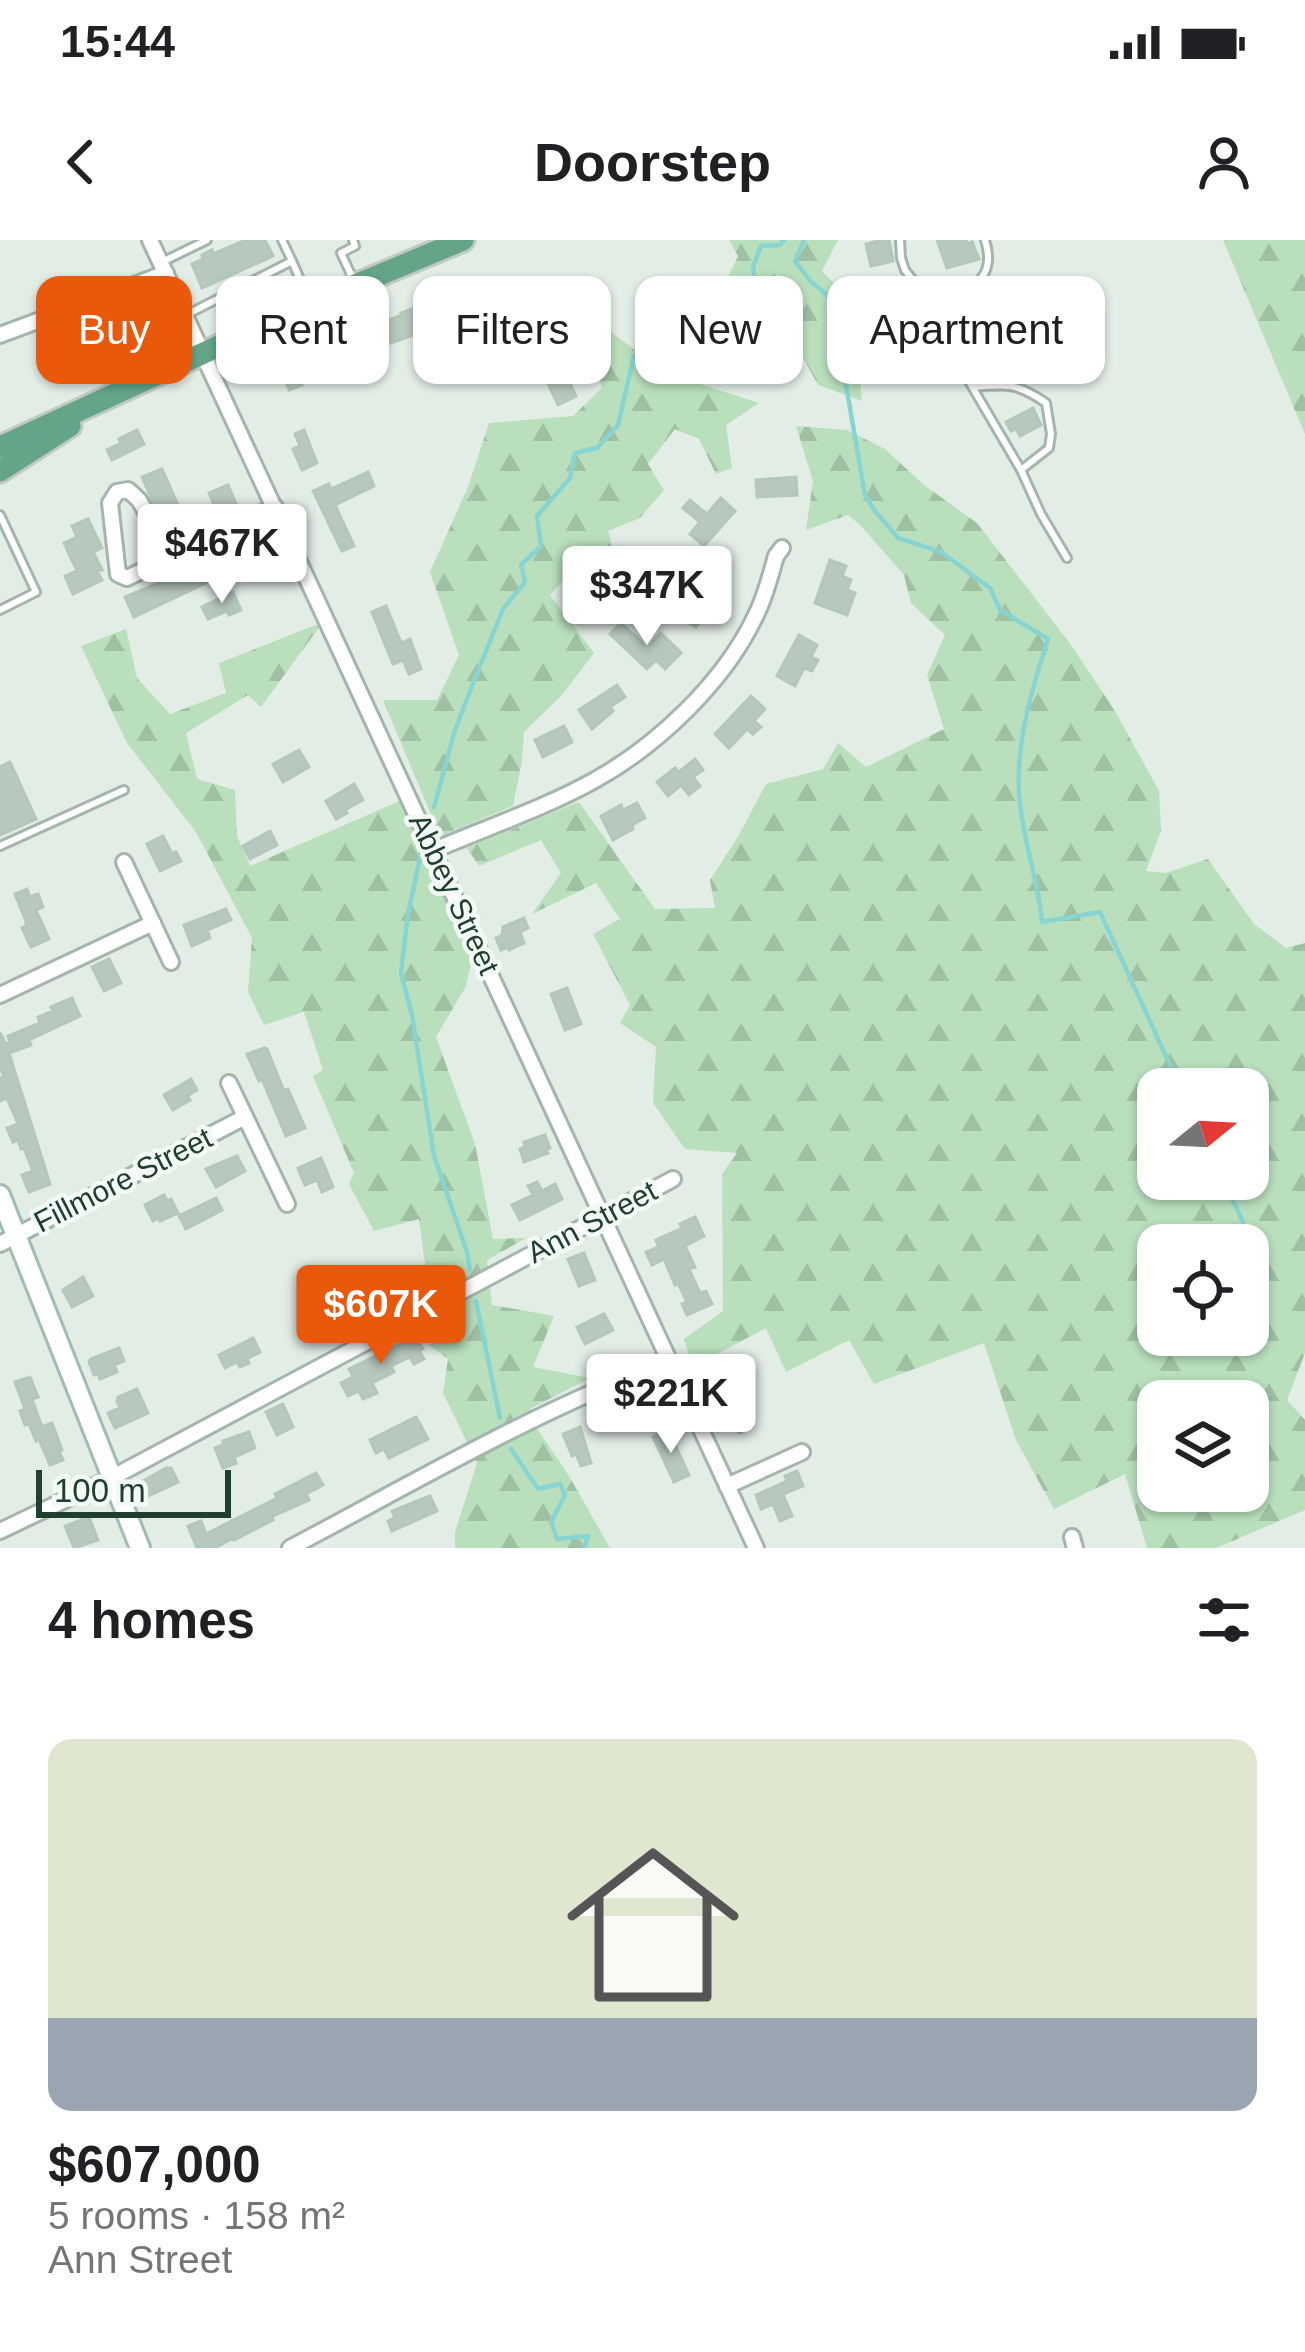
<!DOCTYPE html>
<html lang="en">
<head>
<meta charset="utf-8">
<style>
  :root { --surface:#fff; --page:#f6f6f6; --text:#202124; --muted:#757577; --accent:#ea580c }
  body { margin:0; font-family:Arial,sans-serif; background:var(--page); color:var(--text); height:100vh; display:flex; flex-direction:column; font-size:45px; white-space:nowrap }
  * { box-sizing:border-box; margin:0 }
  p { font-size:39px; color:var(--muted) }
  .icon { flex:none; width:66px; height:66px; fill:none; stroke:currentColor; stroke-width:2; stroke-linecap:round; stroke-linejoin:round }
  .map { position:relative; height:1308px; overflow:hidden }
  .details { display:flex; flex-direction:column; background:var(--surface); flex:1 }
  .details>* { flex:none }
  .hud { position:absolute; left:36px; top:36px; width:1233px; height:108px; display:flex; gap:24px }
  .needle { width:78px; rotate:72deg }
  .fabs { position:absolute; left:1137px; top:828px; display:grid; gap:24px }
  .fabs a { display:grid; place-items:center; width:132px; height:132px; border-radius:24px; background:var(--surface); box-shadow:0 3px 9px #0004; font-size:60px }
  .scale { position:absolute; left:36px; bottom:30px; width:195px; box-sizing:border-box; padding-left:12px; border:6px solid #213f31; border-top:0; font-size:33px; line-height:42px; white-space:nowrap; color:#213f31; -webkit-text-stroke:9px #f3f9f5; paint-order:stroke }
  .price { position:absolute; translate:-50% -102px; padding:0 27px; border-radius:12px; background:#fff; color:#222; font-size:39px; line-height:78px; filter:drop-shadow(0 3px 6px #0008) }
  .price::after { content:''; position:absolute; left:50%; top:72px; width:36px; height:27px; margin-left:-18px; background:inherit; clip-path:polygon(0 0,100% 0,50% 100%) }
  .price.current { background:var(--accent); color:#fff }
  ul { padding:0; list-style:none }
  li { display:grid; align-content:center; gap:24px; height:636px; padding:0 48px }
  li span { display:grid; place-items:center; height:372px; border-radius:24px; color:#555 }
  li>.icon { margin-inline-start:auto }
  span .icon { width:216px; height:216px; fill:#fffc; stroke-width:1 }
  li b { font-size:51px }
  h2 { display:flex; justify-content:space-between; align-items:center; height:144px; padding:0 48px; font-size:51px }
  .pill { padding:0 42px; border-radius:24px; background:var(--surface); box-shadow:0 3px 9px #0004; font-size:42px; line-height:108px }
  .pill.current { background:var(--accent); color:#fff }
  .status { display:flex; justify-content:space-between; align-items:center; height:84px; padding:0 60px; background:var(--surface); direction:ltr }
  .status svg { height:33px; fill:currentColor }
  header { display:flex; justify-content:space-between; align-items:center; height:156px; padding:0 48px; background:var(--surface); font-size:54px; font-weight:700 }
  .map>svg:first-child { display:block }
  .forest { fill:url(#forest-firs); fill-rule:evenodd }
  .lines { fill:none; stroke-linecap:round; stroke-linejoin:round }
  .stream { stroke:#87d5d3; stroke-width:4.5 }
  .building { fill:#b7c8be; stroke:#b4c7bb; stroke-width:3 }
  .lane-casing { stroke:#a4b5ac; stroke-width:12 }
  .street-casing { stroke:#a4b5ac; stroke-width:20 }
  .secondary-casing { stroke:#a2bcaf; stroke-width:24 }
  .primary-casing { stroke:#c1c9c5; stroke-width:27 }
  .lane { stroke:#fff; stroke-width:6 }
  .street { stroke:#fff; stroke-width:14 }
  .secondary { stroke:#fff; stroke-width:18 }
  .primary { stroke:#64a588; stroke-width:21 }
  .labels { text-anchor:middle; stroke-width:9; stroke-linejoin:round; paint-order:stroke }
  .street-label { font-size:30px; fill:#213f31; stroke:#f3f9f5 }
</style>
</head>
<body>
<div class="status"><b>15:44</b><svg viewBox="0 0 49 12"><path d="M0 12V9h3v3zM5 12V6h3v6zM10 12V3h3v9zM15 12V0h3v12zM26 1h20v11H26zM47 4h2v5h-2z"/></svg></div>
<header><svg class="icon" aria-label="back" viewBox="0 0 24 24"><path d="M15 5l-7 7 7 7"/></svg>Doorstep<svg class="icon" aria-label="person" viewBox="0 0 24 24"><circle cx="12" cy="8" r="4"/><path d="M4 21q1-7 8-7t8 7"/></svg></header>
<div class="map">
<svg width="1305" height="1308" viewBox="0 0 1305 1308">
  <defs>
    <pattern id="forest-firs" width="22" height="20" patternUnits="userSpaceOnUse" patternTransform="scale(3)"><rect width="22" height="20" fill="#b9dfbd"/><path d="M5 1l3.5 6h-7zM16 11l3.5 6h-7z" fill="#9fc0a3"/></pattern>
  </defs>
  <rect width="100%" height="100%" fill="#e2ede6"/>
  <!-- forest -->
  <g class="forest">
    <polygon points="729,0 838,0 822,31 853,63 862,161 818,145 800,112 773,75 732,73 719,57 738,16"/>
    <polygon points="1223,0 1305,0 1305,194"/>
    <polygon points="576,66 666,133 759,163 726,185 732,228 716,234 699,199 675,189 648,224 664,250 640,278 608,291 617,324 611,343 584,318 550,355 594,413 562,455 524,492 522,521 513,566 440,596 383,460 437,460 459,415 430,332 468,247 489,183 573,176 602,148"/>
    <path d="M 796,186 L 847,190 L 885,209 L 924,245 L 977,283 L 1069,402 L 1115,471 L 1159,551 L 1161,591 L 1146,631 L 1166,633 L 1208,619 L 1254,684 L 1286,708 L 1305,703 L 1305,1113 L 1287,1160 L 1305,1180 L 1305,1270 L 1216,1308 L 1147,1308 L 1125,1234 L 1054,1269 L 1016,1200 L 984,1103 L 874,1144 L 849,1100 L 786,1132 L 766,1088 L 693,1127 L 684,1099 L 723,1071 L 722,934 L 737,913 L 685,909 L 653,863 L 656,807 L 620,783 L 630,765 L 593,694 L 620,679 L 596,643 L 532,674 L 561,633 L 541,600 L 479,626 L 467,608 L 579,562 L 655,669 L 715,668 L 710,640 L 739,595 L 766,544 L 823,529 L 838,503 L 866,527 L 944,489 L 927,435 L 945,395 L 911,363 L 904,335 L 860,285 L 848,275 L 806,290 L 813,241 ZM 1158,849 L 1248,849 L 1248,939 L 1158,939 ZM 1158,1005 L 1248,1005 L 1248,1095 L 1158,1095 ZM 1158,1161 L 1248,1161 L 1248,1251 L 1158,1251 Z"/>
    <polygon points="323,382 261,467 248,455 186,493 197,539 235,550 237,596 250,626 402,560 473,717 465,748 436,797 475,904 493,999 526,998 487,1020 492,1065 554,1076 533,1127 590,1138 530,1169 538,1190 569,1236 610,1308 455,1308 455,1292 477,1223 443,1153 448,1119 430,1106 429,1054 419,979 374,991 349,944 354,933 313,836 323,830 304,772 264,785 248,752 252,698 196,592 127,503 81,406 126,389 137,438 170,474 226,453 219,423"/>
  </g>
  <g class="lines">
    <!-- stream -->
    <g class="stream">
      <path d="M 804,0 L 795,21 L 810,41 L 844,69 L 846,145 L 865,255 L 875,271 L 898,298 L 941,312 L 990,348 L 1000,370 L 1048,399 C 1032,449 1016,501 1019,554 C 1022,598 1038,639 1042,682 L 1100,672 L 1181,849"/>
      <polyline points="434,567 455,490 474,441 503,369 525,342 521,325 541,306 537,276 570,238 575,213 597,208 618,185 634,116 657,100 706,77 731,78 748,66 756,51 753,27 761,6 780,5 784,0"/>
      <polyline points="421,613 408,674 401,733 412,775 434,916 467,1012 470,1029"/>
      <polyline points="1223,939 1243,982"/>
      <polyline points="476,1061 500,1178"/>
      <polyline points="511,1209 538,1249 560,1244 565,1255 551,1282 557,1299 588,1296 584,1308"/>
    </g>
  </g>
  <!-- building -->
  <g class="building">
    <polygon points="246,0 265,0 273,16 202,48 192,24 203,19 202,15 212,10 213,14"/>
    <polygon points="882,0 889,0 893,21 871,26 866,4"/>
    <polygon points="937,0 966,0 967,4 972,2 979,19 947,28"/>
    <polygon points="459,49 466,67 415,91 416,94 391,103 384,82 402,75 401,73 414,68 415,72 438,63 436,58"/>
    <polygon points="923,66 946,120 917,132 895,77"/>
    <polygon points="149,80 155,93 115,110 110,99"/>
    <polygon points="362,90 368,105 342,116 336,101"/>
    <polygon points="524,104 533,123 510,134 502,118 511,114 509,111"/>
    <polygon points="311,116 316,130 300,139 302,145 289,150 284,136 294,132 290,121"/>
    <polygon points="563,129 576,156 558,165 545,137"/>
    <polygon points="1033,168 1041,185 1020,196 1016,189 1011,191 1006,182"/>
    <polygon points="137,190 144,204 112,220 107,210 121,203 119,199"/>
    <polygon points="304,190 317,223 302,230 293,209 300,206 295,194"/>
    <polygon points="162,229 190,292 170,300 142,237"/>
    <polygon points="368,232 374,246 335,265 354,306 342,311 313,251 329,244 331,249"/>
    <polygon points="796,237 797,255 757,257 756,240"/>
    <polygon points="228,245 238,268 219,276 209,253"/>
    <polygon points="721,258 735,271 704,306 690,294 700,282 683,268 690,260 707,274"/>
    <polygon points="88,279 102,308 93,312 102,330 97,331 102,340 73,354 65,336 77,331 64,303 77,297 72,286"/>
    <polygon points="253,299 263,321 243,330 234,307"/>
    <polygon points="830,320 846,326 842,336 851,340 847,350 855,353 847,375 815,363"/>
    <polygon points="207,323 214,339 134,377 125,357"/>
    <polygon points="668,342 691,356 696,347 703,351 708,342 722,350 696,387 678,376 686,365 663,350"/>
    <polygon points="233,352 241,370 229,375 227,371 208,379 202,367"/>
    <polygon points="386,366 400,400 402,403 410,399 421,429 409,434 403,420 393,424 372,372"/>
    <polygon points="621,383 647,407 661,393 681,413 665,429 656,420 647,429 610,394"/>
    <polygon points="799,395 817,405 811,417 818,420 812,431 804,428 795,446 777,436"/>
    <polygon points="617,445 625,457 610,467 613,471 592,489 579,470"/>
    <polygon points="751,456 765,469 754,481 761,487 753,494 747,489 729,508 715,494"/>
    <polygon points="564,486 572,502 543,517 535,500"/>
    <polygon points="299,510 309,527 283,542 273,524"/>
    <polygon points="695,519 703,530 693,537 700,546 689,555 681,545 668,556 657,542 675,528 679,532"/>
    <polygon points="10,522 36,579 0,595 0,527"/>
    <polygon points="354,544 363,560 345,570 347,573 336,579 326,561"/>
    <polygon points="637,563 645,578 632,585 633,589 613,600 601,576 621,565 623,570"/>
    <polygon points="270,591 277,605 250,619 243,606"/>
    <polygon points="163,596 172,614 176,612 181,621 160,631 147,604"/>
    <polygon points="27,649 30,657 38,654 43,667 36,670 49,699 31,707 22,688 26,686 26,681 15,654"/>
    <polygon points="226,669 231,680 207,690 210,698 192,706 184,685"/>
    <polygon points="524,678 528,688 520,692 524,703 509,710 508,707 501,710 496,698 502,695 503,687"/>
    <polygon points="109,719 121,743 104,751 92,727"/>
    <polygon points="567,748 581,784 565,790 551,754"/>
    <polygon points="72,758 80,776 29,800 31,805 9,813 50,944 29,952 22,935 33,931 24,908 21,909 18,900 13,902 7,888 18,884 7,858 0,861 0,838 4,837 0,827 0,793 6,804 10,802 8,796 40,783 38,777 53,771 51,767"/>
    <polygon points="264,808 267,809 284,851 288,849 305,888 286,896 262,839 259,841 247,814"/>
    <polygon points="191,839 197,850 187,856 190,860 173,870 164,855"/>
    <polygon points="545,895 550,908 546,910 548,913 524,922 520,909 525,907 524,902"/>
    <polygon points="237,916 245,931 216,947 206,929"/>
    <polygon points="321,918 333,947 322,952 317,940 305,945 298,928"/>
    <polygon points="537,942 542,951 555,944 562,959 520,980 512,965 533,955 528,946"/>
    <polygon points="164,955 167,961 171,959 178,973 160,981 159,978 153,981 145,965"/>
    <polygon points="216,958 222,970 186,989 179,976"/>
    <polygon points="695,977 704,996 685,1006 695,1027 689,1029 700,1053 706,1051 712,1064 687,1075 682,1064 687,1062 678,1043 675,1045 664,1019 652,1025 646,1012 659,1007 656,1000 682,988 680,984"/>
    <polygon points="584,1013 595,1040 579,1046 568,1019"/>
    <polygon points="382,1033 394,1057 380,1063 375,1051 353,1062 356,1067 343,1074 333,1054"/>
    <polygon points="83,1037 93,1056 72,1067 63,1050"/>
    <polygon points="604,1074 613,1090 585,1104 577,1087"/>
    <polygon points="414,1094 423,1109 419,1111 424,1119 414,1124 410,1117 391,1126 394,1132 372,1143 377,1153 363,1159 359,1151 348,1156 341,1143 353,1137 349,1129 403,1103 402,1101"/>
    <polygon points="253,1098 260,1112 247,1119 249,1123 240,1127 237,1122 225,1128 219,1115"/>
    <polygon points="119,1108 124,1121 114,1125 117,1132 100,1139 98,1134 94,1135 89,1122 91,1119"/>
    <polygon points="30,1137 38,1157 32,1159 42,1187 52,1183 62,1210 59,1211 63,1220 50,1225 39,1199 36,1201 29,1184 25,1185 20,1171 25,1169 15,1142"/>
    <polygon points="722,1141 735,1168 747,1163 751,1172 746,1174 752,1187 739,1193 719,1158 710,1162 704,1149"/>
    <polygon points="137,1149 148,1173 115,1188 108,1173 120,1168 117,1161 118,1157"/>
    <polygon points="283,1164 293,1187 277,1195 266,1172"/>
    <polygon points="416,1177 428,1199 389,1218 384,1209 376,1213 370,1200"/>
    <polygon points="580,1187 591,1223 581,1226 576,1214 572,1216 563,1194"/>
    <polygon points="668,1190 689,1235 674,1242 653,1197"/>
    <polygon points="249,1192 255,1208 234,1217 236,1223 223,1228 215,1208 224,1204 223,1201"/>
    <polygon points="166,1228 166,1230 171,1228 178,1242 148,1256 141,1242"/>
    <polygon points="797,1231 803,1246 783,1254 792,1276 780,1281 773,1264 761,1269 756,1255 787,1241 785,1236"/>
    <polygon points="316,1233 323,1245 306,1254 309,1260 271,1277 273,1280 234,1300 233,1298 215,1308 197,1308 188,1286 201,1281 206,1294 277,1258 275,1254"/>
    <polygon points="430,1256 437,1271 392,1291 388,1281 395,1278 392,1271"/>
    <polygon points="89,1277 98,1300 74,1308 65,1286"/>
  </g>
  <g class="lines">
    <!-- lane casing -->
    <g class="lane-casing">
      <g id="lane">
        <polyline points="282,0 292,21"/>
        <polyline points="353,0 355,6 341,13 354,41"/>
        <polyline points="900,0 901,18 905,30 941,76 957,121 1021,230 1041,274 1067,318"/>
        <polyline points="162,22 207,0"/>
        <polyline points="186,75 292,21 308,58"/>
        <path d="M 941,76 C 963,47 999,44 985,0"/>
        <path d="M 973,147 C 1007,144 1017,143 1046,163 L 1051,194 L 1049,208 L 1021,230"/>
        <polyline points="0,275 36,352 0,370"/>
        <polyline points="0,606 124,550"/>
      </g>
    </g>
    <!-- street casing -->
    <g class="street-casing">
      <g id="street">
        <polyline points="150,0 756,1308"/>
        <polyline points="0,95 166,33"/>
        <polyline points="165,319 147,274 139,260 128,250 117,252 110,263 118,334 127,338 275,267"/>
        <path d="M 434,610 C 488,587 545,568 595,540 C 658,505 724,442 755,377 C 765,358 770,337 776,316 L 782,308"/>
        <polyline points="124,622 171,722"/>
        <polyline points="0,755 153,683"/>
        <polyline points="229,843 287,964"/>
        <polyline points="0,1004 245,877"/>
        <polyline points="727,1246 802,1212"/>
        <polyline points="0,1291 113,1237 673,939"/>
        <polyline points="1072,1297 1075,1308"/>
        <path d="M 290,1308 C 415,1242 537,1170 669,1121"/>
      </g>
    </g>
    <!-- secondary casing -->
    <g class="secondary-casing">
      <polyline id="secondary" points="0,955 140,1308"/>
    </g>
    <!-- primary casing -->
    <g class="primary-casing">
      <g id="primary">
        <polyline points="0,207 310,64 463,0"/>
        <polyline points="0,231 70,186"/>
      </g>
    </g>
    <!-- lane -->
    <use href="#lane" class="lane"/>
    <!-- street -->
    <use href="#street" class="street"/>
    <!-- secondary -->
    <use href="#secondary" class="secondary"/>
    <!-- primary -->
    <use href="#primary" class="primary"/>
  </g>
  <g class="labels">
    <!-- street labels -->
    <g class="street-label">
      <text transform="translate(454 654) rotate(65)" y="10">Abbey Street</text>
      <text transform="translate(123 940) rotate(-27)" y="10">Fillmore Street</text>
      <text transform="translate(592 982) rotate(-28)" y="10">Ann Street</text>
    </g>
  </g>
</svg>
<div class="fabs">
<a><svg class="needle" viewBox="-14 -14 28 28"><path d="M0-13l5 13h-10z" fill="#e53935"/><path d="M0 13l5-13h-10z" fill="#757577"/></svg></a>
<a><svg class="icon" aria-label="locate" viewBox="0 0 24 24"><circle cx="12" cy="12" r="6"/><path d="M12 2v4M12 18v4M2 12h4M18 12h4"/></svg></a>
<a><svg class="icon" aria-label="layers" viewBox="0 0 24 24"><path d="M12 4l9 5-9 5-9-5zM3 14l9 5 9-5"/></svg></a>
</div>
<div class="scale">100 m</div>
<b class="price" style="left:222px;top:366px">$467K</b>
<b class="price" style="left:647px;top:408px">$347K</b>
<b class="price current" style="left:381px;top:1127px">$607K</b>
<b class="price" style="left:671px;top:1216px">$221K</b>
<div class="hud">
<a class="pill current">Buy</a>
<a class="pill">Rent</a>
<a class="pill">Filters</a>
<a class="pill">New</a>
<a class="pill">Apartment</a>
</div>
</div>
<section class="details">
<h2>4 homes<svg class="icon" aria-label="filters" viewBox="0 0 24 24"><path d="M4 7h16M4 17h16"/><circle cx="9" cy="7" r="2"/><circle cx="15" cy="17" r="2"/></svg></h2>
<ul>
<li><span style="background:linear-gradient(#dfe7d0 75%,#9aa5b1 0)"><svg class="icon" aria-label="home" viewBox="0 0 24 24"><path d="M3 11l9-7 9 7M6 9v11h12V9"/></svg></span><div><b>$607,000</b><p>5 rooms · 158 m²</p><p>Ann Street</p></div></li>
</ul>
</section>
</body>
</html>
